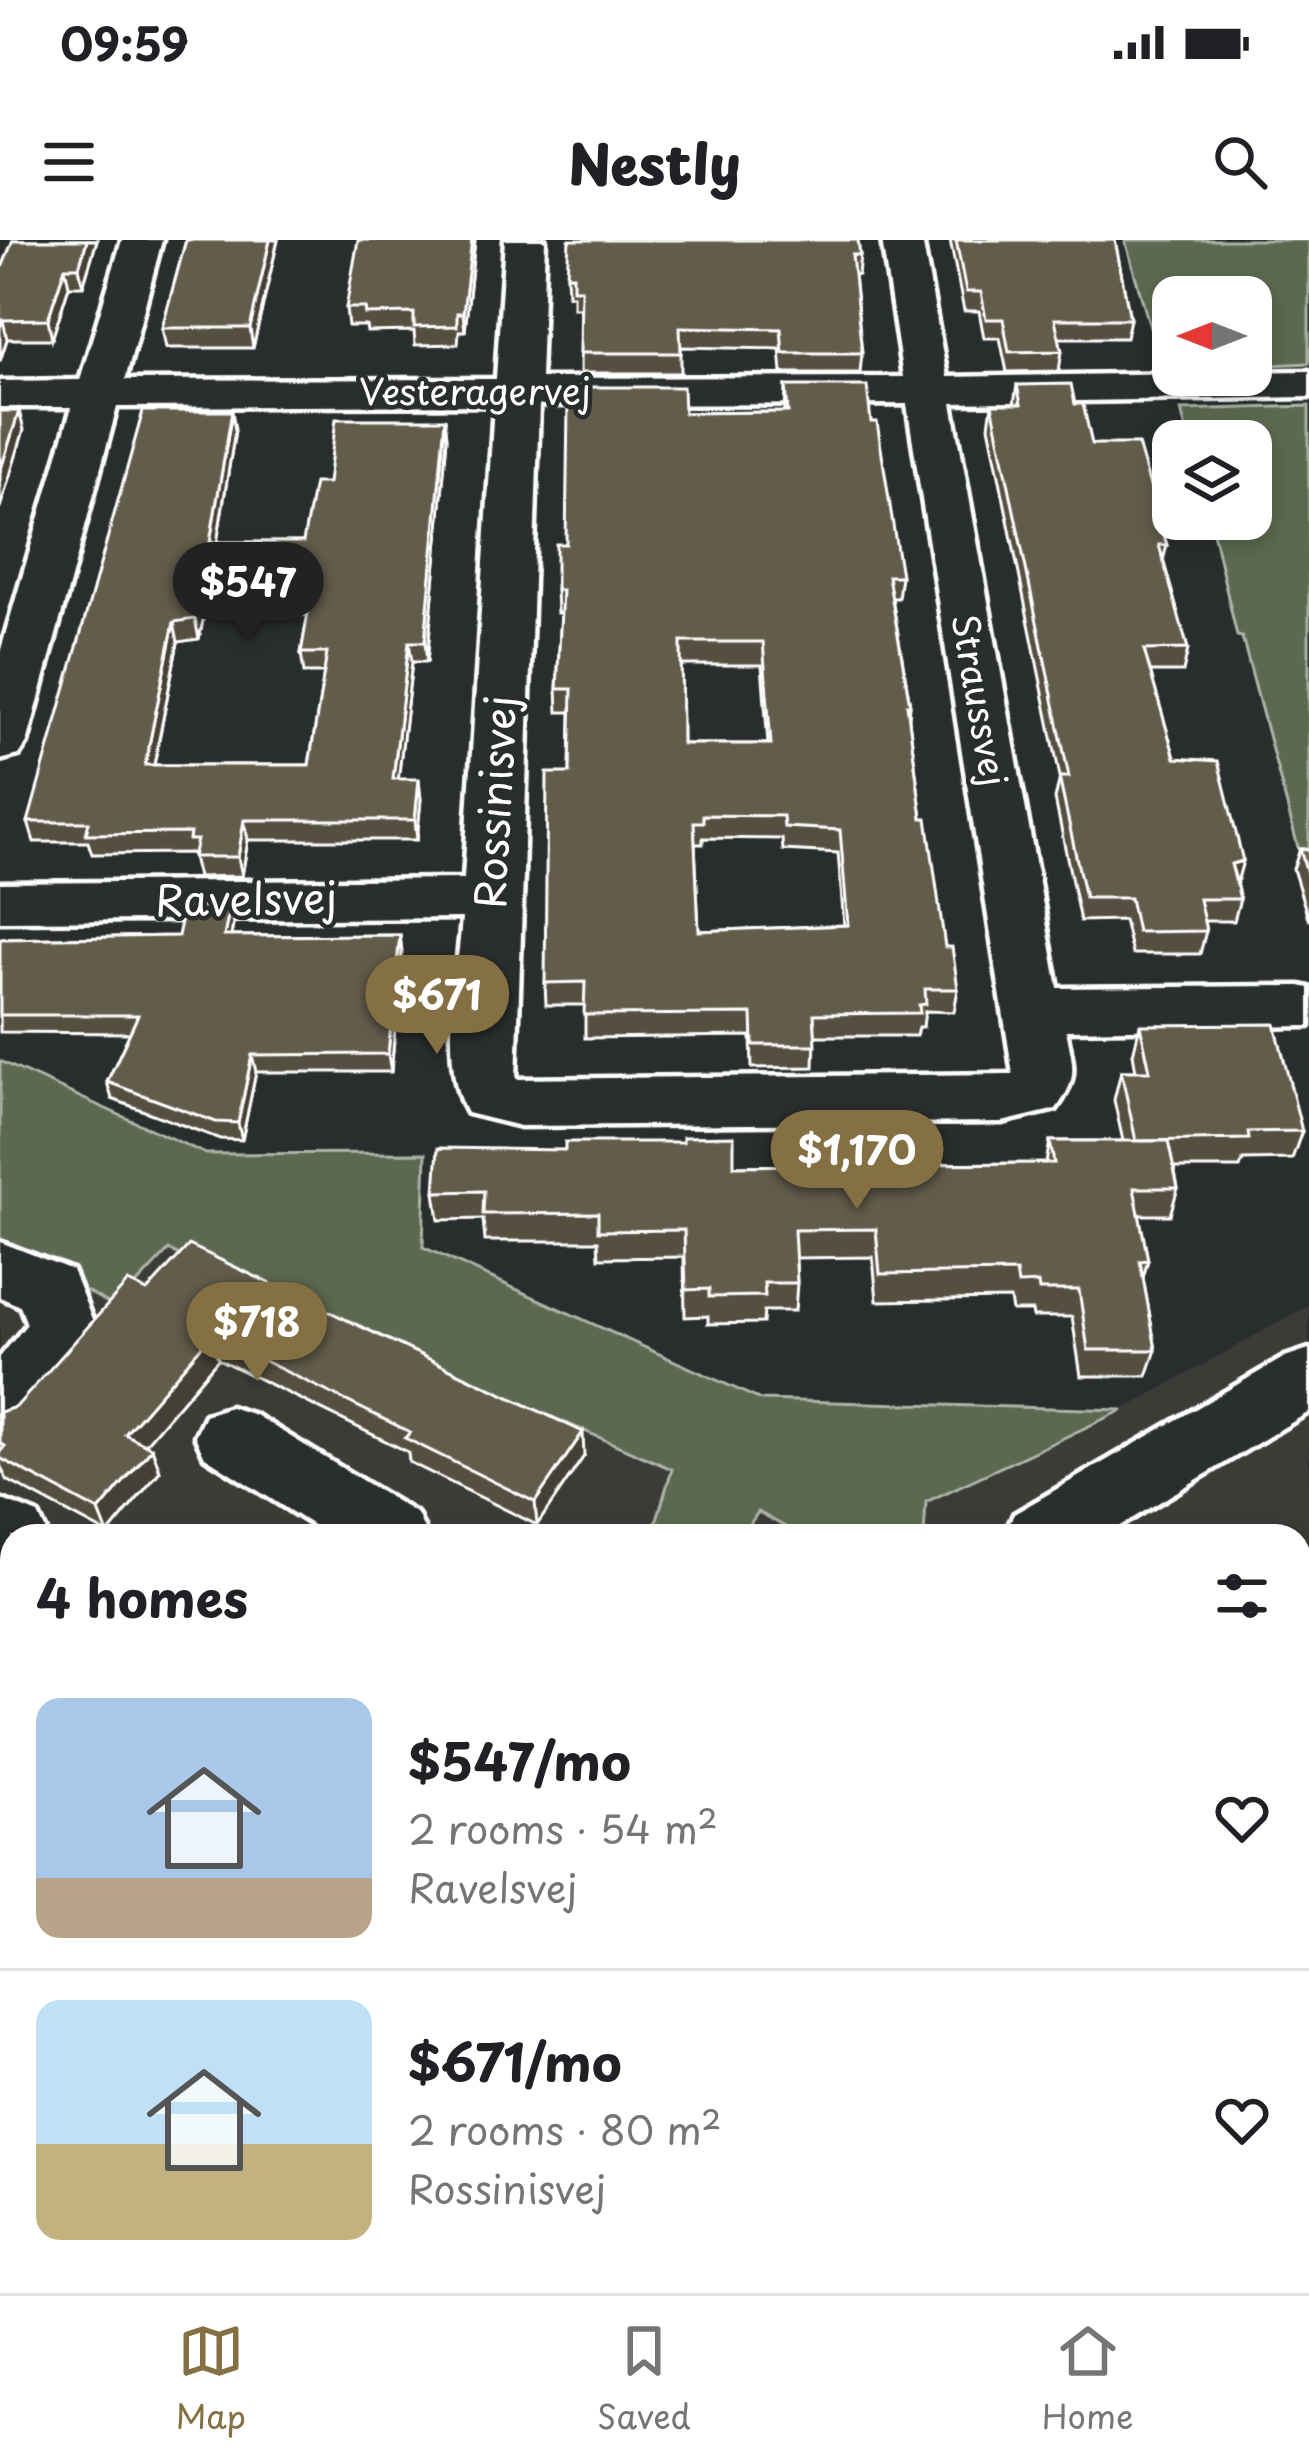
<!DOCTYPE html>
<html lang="en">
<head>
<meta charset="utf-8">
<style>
  :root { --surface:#fff; --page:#f6f6f6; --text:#202124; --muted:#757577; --line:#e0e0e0; --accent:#847042 }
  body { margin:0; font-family:"Playpen Sans",sans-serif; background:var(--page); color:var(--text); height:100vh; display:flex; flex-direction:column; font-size:45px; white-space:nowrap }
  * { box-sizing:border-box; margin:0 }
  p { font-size:39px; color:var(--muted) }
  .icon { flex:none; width:66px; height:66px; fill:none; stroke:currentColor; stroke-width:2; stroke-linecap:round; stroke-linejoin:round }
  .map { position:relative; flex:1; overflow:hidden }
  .sheet { position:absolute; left:0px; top:1284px; width:1311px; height:771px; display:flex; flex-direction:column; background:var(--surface); border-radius:36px 36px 0 0; box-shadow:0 6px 18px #0003 }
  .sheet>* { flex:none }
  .needle { width:78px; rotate:270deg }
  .buttons { position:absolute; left:1152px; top:36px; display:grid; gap:24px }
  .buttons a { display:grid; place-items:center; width:120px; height:120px; border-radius:24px; background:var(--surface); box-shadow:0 6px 18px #0003; font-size:60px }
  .price { position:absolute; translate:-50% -102px; padding:0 27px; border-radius:42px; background:var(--accent); color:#fff; font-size:39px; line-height:78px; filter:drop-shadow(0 3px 6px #0008) }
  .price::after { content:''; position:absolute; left:50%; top:72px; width:36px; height:27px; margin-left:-18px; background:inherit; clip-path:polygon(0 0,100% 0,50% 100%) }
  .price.on { background:#222; color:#fff }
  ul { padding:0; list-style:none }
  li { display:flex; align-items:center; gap:36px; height:300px; padding:0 36px }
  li+li { border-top:3px solid var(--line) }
  li span { display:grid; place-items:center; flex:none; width:336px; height:240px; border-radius:24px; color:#555 }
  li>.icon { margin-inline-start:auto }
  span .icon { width:144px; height:144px; fill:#fffc; stroke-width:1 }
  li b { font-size:51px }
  h2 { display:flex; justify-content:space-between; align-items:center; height:144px; padding:0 36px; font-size:51px }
  .status { display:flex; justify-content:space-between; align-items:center; height:84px; padding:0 60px; background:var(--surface); direction:ltr }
  .status svg { height:33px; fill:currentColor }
  header { display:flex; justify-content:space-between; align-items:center; height:156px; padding:0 36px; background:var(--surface); font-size:54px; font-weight:800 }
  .tabs { display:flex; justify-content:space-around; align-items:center; height:168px; border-top:3px solid var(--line); background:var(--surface); font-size:33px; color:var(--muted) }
  .tabs a { display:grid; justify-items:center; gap:6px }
  .tabs .on { color:var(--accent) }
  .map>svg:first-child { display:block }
  .built { fill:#3b3b37; fill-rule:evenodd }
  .green { fill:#5b6850; stroke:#adb4a8; stroke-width:3 }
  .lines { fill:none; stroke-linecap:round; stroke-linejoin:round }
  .minor-casing { stroke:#fff; stroke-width:9 }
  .minor { fill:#2a2d2e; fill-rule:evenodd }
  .wall { fill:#544f40; stroke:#fff; stroke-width:3; fill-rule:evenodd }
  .shaded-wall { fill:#454034; stroke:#fff; stroke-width:3 }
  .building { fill:#625c4b; stroke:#fff; stroke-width:3; fill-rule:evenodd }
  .labels { text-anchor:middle; stroke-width:9; stroke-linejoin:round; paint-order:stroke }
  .far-street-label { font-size:36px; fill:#fff; stroke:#2a2d2e }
  .street-label { font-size:42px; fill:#fff; stroke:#2a2d2e }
</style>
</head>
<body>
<div class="status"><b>09:59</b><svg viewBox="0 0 49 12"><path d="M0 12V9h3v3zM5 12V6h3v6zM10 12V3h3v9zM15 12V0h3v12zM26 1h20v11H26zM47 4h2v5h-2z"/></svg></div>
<header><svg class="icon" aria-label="menu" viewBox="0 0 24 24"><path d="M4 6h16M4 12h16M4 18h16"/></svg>Nestly<svg class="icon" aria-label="search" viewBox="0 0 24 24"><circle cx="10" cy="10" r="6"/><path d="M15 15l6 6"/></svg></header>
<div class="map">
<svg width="1309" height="2053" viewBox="0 0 1309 2053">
  <rect width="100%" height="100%" fill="#2a2d2e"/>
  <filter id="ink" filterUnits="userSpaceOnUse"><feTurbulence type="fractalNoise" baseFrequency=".00833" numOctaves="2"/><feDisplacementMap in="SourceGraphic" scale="24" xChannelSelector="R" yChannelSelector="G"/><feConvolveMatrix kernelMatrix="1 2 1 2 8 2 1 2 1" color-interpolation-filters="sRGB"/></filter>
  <g filter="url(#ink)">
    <!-- built -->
    <path class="built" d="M 0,821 L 206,914 L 426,913 L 423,1007 L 761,1160 L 1123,1170 L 1309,1065 L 1309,2053 L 0,2053 ZM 12,1296 L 1299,1296 L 1299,2043 L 12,2043 Z"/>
    <!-- green -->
    <g class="green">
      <polygon points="1125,0 1309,0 1309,123 1251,126 1251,57 1173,57 1173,129 1162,129"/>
      <polygon points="1309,166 1309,625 1303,626 1242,397 1237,396 1210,279 1251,279 1251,201 1189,201 1181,170"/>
      <polygon points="0,821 206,914 426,913 423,1007 761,1160 1123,1170 926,1262 924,1296 802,1296 758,1272 742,1296 652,1296 672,1229 169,1010 115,1067 0,1002"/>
      <polygon points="572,2043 856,2043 863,2053 566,2053"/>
    </g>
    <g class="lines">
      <!-- minor casing -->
      <g class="minor-casing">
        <g id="minor">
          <path d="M 122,0 L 162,0 L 125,140 L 496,139 L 505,0 L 545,0 L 540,138 L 903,137 L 882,0 L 922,0 L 947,137 L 1309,131 L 1309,157 L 952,163 L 1058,748 L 1300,746 L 1309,748 L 1309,786 L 1066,790 C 1073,827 1079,837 1056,869 L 1002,882 L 520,886 L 467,873 C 439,824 458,734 462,678 L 0,681 L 0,643 L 464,639 L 494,165 L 117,167 L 27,503 L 19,515 L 0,520 L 0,413 L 72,167 L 0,167 L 0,141 L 80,140 ZM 907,164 L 1013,834 L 516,839 L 539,165 Z"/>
          <polygon points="0,1002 72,1030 96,1089 25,1187 0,1196 0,1117 27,1084 20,1066 0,1057"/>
          <polygon points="1309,1109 1309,1172 1103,1296 1004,1296 1014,1274 1285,1117"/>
          <polygon points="230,1167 255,1175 417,1274 427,1296 330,1296 205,1217 195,1196 205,1175"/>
          <polygon points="0,1259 38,1274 48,1296 12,1296 12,1327 0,1323"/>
          <polygon points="0,1398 12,1402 12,1474 0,1469"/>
          <polygon points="5,1575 12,1578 12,1658 0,1659 0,1577"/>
          <polygon points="468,2043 560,2043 556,2053 463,2053"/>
        </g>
      </g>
      <!-- minor -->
      <use href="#minor" class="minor"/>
    </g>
    <!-- wall -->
    <g class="wall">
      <polygon points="13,0 97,0 83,46 69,46 52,99 7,99 0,121 0,33"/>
      <polygon points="186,0 278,0 253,108 166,108 162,88"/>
      <polygon points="475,0 465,91 459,91 458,104 415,105 414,91 367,92 366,86 348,86 346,68"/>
      <polygon points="950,0 1115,0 1130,79 1126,98 1059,98 1062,111 1059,131 1007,132 1000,98 984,98 979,71 964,71"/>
      <polygon points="860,15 858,35 854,35 862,113 860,133 782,133 780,109 681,107 681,133 580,133 581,68 573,68 573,55 568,55 567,35"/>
      <polygon points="1017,145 1075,164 1092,204 1167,305 1163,321 1188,409 1183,432 1150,432 1175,518 1236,643 1240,659 1234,681 1204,681 1206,691 1200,714 1132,714 1124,680 1080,681 1055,559 1060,537 989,186 992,164 1014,164"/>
      <path d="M 786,146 L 871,182 L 901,336 L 898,358 L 892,358 L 910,465 L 909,480 L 922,578 L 945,707 L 958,749 L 954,772 L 925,771 L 923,787 L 918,787 L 916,796 L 815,796 L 814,827 L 752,828 L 751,796 L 585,798 L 585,765 L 546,765 L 545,743 L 570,533 L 571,472 L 558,472 L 557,449 L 561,373 L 557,373 L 556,350 L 566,304 L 684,173 L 785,172 ZM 681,425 L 762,425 L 768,504 L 682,504 ZM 703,598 L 782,599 L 783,610 L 838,613 L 844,685 L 699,691 L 695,604 L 703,604 Z"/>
      <path d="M 445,179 L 447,198 L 427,422 L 412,422 L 398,539 L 421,559 L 417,600 L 248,600 L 242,636 L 198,637 L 192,613 L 92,614 L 88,602 L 34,602 L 28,582 L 235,190 L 217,302 L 303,302 L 328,243 ZM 308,375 L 301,413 L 304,433 L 324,433 L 309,525 L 154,525 L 178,402 L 199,399 L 204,376 Z"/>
      <polygon points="1300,609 1309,609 1309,681 1293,629"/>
      <polygon points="230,666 233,684 231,696 400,695 402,713 391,832 256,832 242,900 220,899 112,859 107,842 130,793 0,792 0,699 178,696"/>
      <polygon points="1140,785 1302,891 1292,919 1243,920 1240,928 1174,928 1178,948 1170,975 1139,975 1148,1020 1143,1038 1156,1110 1147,1136 1081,1136 1072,1077 1033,1077 1032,1071 1012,1071 1010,1059 877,1061 873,1017 796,1018 797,1043 795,1071 764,1071 763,1083 708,1084 708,1076 685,1077 684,1017 599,1018 598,1001 485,1001 483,979 439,980 435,952 734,926 819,925 820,914 843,914 844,903 898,924 1046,923 1050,901 1123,901 1114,860 1121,831 1136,831 1133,814"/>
      <polygon points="147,1051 584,1216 537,1285 409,1222 408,1212 218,1119 145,1204 152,1208 160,1231 108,1294 7,1240 0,1225 0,1172 16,1167"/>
      <polygon points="111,2043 392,2043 385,2053 123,2053"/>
    </g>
    <!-- shaded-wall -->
    <g class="shaded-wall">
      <polygon points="87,0 97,0 83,46 79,27"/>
      <polygon points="270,0 278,0 253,108 250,88"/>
      <polygon points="472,0 475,0 465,91 463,73"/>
      <polygon points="65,27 69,46 52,99 48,79"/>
      <polygon points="3,80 7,99 0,121 0,87"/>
      <polygon points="19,171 24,190 0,268 0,232"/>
      <polygon points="232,171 235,190 214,322 210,302"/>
      <polygon points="445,179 447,198 427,422 425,402"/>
      <polygon points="201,356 204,376 199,399 195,379"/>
      <polygon points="174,382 178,402 150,545 145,525"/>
      <polygon points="409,402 412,422 396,559 393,539"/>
      <polygon points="419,539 421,559 417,600 415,580"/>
      <polygon points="244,580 248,600 242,636 238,617"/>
      <polygon points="1243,621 1237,643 1231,624"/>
      <polygon points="230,666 233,684 228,714 224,696"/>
      <polygon points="400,695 402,713 391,832 388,814"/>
      <polygon points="252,815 256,832 242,900 238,883"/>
      <polygon points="211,1095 218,1119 134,1217 125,1194"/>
      <polygon points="583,1192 584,1216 537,1285 535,1262"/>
      <polygon points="152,1208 160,1231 108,1294 99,1271"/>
      <polygon points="66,2043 96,2043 89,2053 58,2053"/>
      <polygon points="371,2043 392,2043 385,2053 363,2053"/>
    </g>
    <!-- building -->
    <g class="building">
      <polygon points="13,0 87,0 79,27 65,27 48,79 3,80 0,87 0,33"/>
      <polygon points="186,0 270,0 250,88 162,88"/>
      <polygon points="358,0 472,0 463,73 457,73 457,86 414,87 414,73 365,74 366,68 346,68"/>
      <polygon points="569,0 858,0 860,15 852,15 862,113 783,113 781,89 680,87 681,113 580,113 581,49 573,49 573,35 567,35"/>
      <polygon points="956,0 1115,0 1130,79 1055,79 1062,111 1009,112 1003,79 986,79 981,52 966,52"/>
      <polygon points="1071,144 1075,164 1083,164 1092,204 1138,204 1167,305 1159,305 1188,409 1144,410 1175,518 1218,521 1243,621 1231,624 1240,659 1199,659 1206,691 1137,692 1130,658 1085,658 1059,537 1069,537 992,164 1021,164 1017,145"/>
      <path d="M 786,146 L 867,146 L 871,182 L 877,182 L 901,336 L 888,336 L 910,465 L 907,465 L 922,578 L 927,578 L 945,707 L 952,707 L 958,749 L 925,749 L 926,764 L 919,765 L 920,773 L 814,774 L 816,805 L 753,805 L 752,774 L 584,775 L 585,742 L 545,743 L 547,533 L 570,533 L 572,449 L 557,449 L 562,350 L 556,350 L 556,304 L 566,304 L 568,166 L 579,166 L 579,147 L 683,147 L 684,173 L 788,172 ZM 681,402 L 763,402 L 771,504 L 682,504 ZM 703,575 L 783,576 L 784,587 L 840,590 L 848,685 L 699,691 L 694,582 L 703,582 Z"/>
      <polygon points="0,171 19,171 0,232"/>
      <path d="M 143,171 L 232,171 L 210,302 L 303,302 L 314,243 L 328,243 L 336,179 L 445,179 L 425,402 L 409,402 L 393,539 L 419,539 L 415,580 L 244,580 L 238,617 L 193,617 L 197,600 L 189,600 L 190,593 L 86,594 L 89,582 L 28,582 ZM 311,355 L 301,413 L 327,413 L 309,525 L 145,525 L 174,382 L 195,379 L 201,356 Z"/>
      <polygon points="1300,609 1309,609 1309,640"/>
      <polygon points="230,666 224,696 400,695 388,814 252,815 238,883 216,882 107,842 138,775 0,775 0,699 178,696 184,667"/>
      <polygon points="1275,784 1302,891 1248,892 1249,899 1136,901 1121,831 1150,831 1140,785"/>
      <polygon points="734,896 734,926 820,925 820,914 845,914 844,903 895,902 898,924 1054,923 1050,901 1168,901 1178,948 1134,948 1148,1020 1140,1021 1156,1110 1088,1110 1079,1050 1039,1050 1038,1043 1018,1044 1016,1032 880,1034 876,989 794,990 797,1043 764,1043 765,1056 709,1057 709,1049 686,1050 684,990 598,991 598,973 483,974 484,951 435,952 438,908 565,910 565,902 683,902 683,897"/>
      <polygon points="189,1005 583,1192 535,1262 405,1198 410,1192 211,1095 125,1194 152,1208 99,1271 0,1218 0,1212 5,1206 0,1203 0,1172 16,1167 128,1042 147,1051"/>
      <polygon points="0,1698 12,1707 12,2023 0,2013"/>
      <polygon points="38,2043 66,2043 58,2053 51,2053"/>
      <polygon points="117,2043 371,2043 363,2053 129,2053"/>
    </g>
  </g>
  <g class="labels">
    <!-- far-street labels -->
    <g class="far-street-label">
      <text x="475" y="165">Vesteragervej</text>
      <text transform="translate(979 460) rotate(80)" y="13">Straussvej</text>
    </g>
    <!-- street labels -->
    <g class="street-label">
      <text transform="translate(496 562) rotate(-87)" y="15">Rossinisvej</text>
      <text transform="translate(246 660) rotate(-1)" y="15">Ravelsvej</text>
    </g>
  </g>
</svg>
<div class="buttons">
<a><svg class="needle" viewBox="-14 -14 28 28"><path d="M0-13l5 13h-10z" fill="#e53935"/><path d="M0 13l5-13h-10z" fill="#757577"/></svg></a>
<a><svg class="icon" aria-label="layers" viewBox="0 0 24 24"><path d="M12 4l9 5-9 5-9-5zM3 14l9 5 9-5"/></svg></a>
</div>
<b class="price on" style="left:248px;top:404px">$547</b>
<b class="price" style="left:437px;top:817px">$671</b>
<b class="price" style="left:857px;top:972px">$1,170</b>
<b class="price" style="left:257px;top:1144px">$718</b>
<section class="sheet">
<h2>4 homes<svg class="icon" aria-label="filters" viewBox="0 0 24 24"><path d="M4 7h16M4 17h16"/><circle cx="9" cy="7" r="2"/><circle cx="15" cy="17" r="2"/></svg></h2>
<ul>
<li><span style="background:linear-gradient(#a9c7e8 75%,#b9a48a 0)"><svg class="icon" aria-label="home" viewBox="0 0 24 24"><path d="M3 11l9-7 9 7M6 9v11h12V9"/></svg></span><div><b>$547/mo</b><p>2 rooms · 54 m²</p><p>Ravelsvej</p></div><svg class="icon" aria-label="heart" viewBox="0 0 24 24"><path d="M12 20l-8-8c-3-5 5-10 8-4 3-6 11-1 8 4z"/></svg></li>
<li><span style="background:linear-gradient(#bfe0f5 60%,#c2b280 0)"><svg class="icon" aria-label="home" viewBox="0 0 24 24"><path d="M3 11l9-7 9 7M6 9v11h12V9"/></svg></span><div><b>$671/mo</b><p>2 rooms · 80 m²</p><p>Rossinisvej</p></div><svg class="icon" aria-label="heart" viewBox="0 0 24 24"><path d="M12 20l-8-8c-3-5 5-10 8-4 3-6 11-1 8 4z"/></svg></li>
</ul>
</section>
</div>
<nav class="tabs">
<a class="on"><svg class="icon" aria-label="map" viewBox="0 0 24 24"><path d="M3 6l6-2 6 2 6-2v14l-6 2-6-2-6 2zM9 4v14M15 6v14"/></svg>Map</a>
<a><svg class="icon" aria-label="saved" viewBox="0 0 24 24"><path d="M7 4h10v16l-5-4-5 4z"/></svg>Saved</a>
<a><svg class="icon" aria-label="home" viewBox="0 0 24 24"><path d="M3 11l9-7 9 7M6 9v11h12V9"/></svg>Home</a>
</nav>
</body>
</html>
